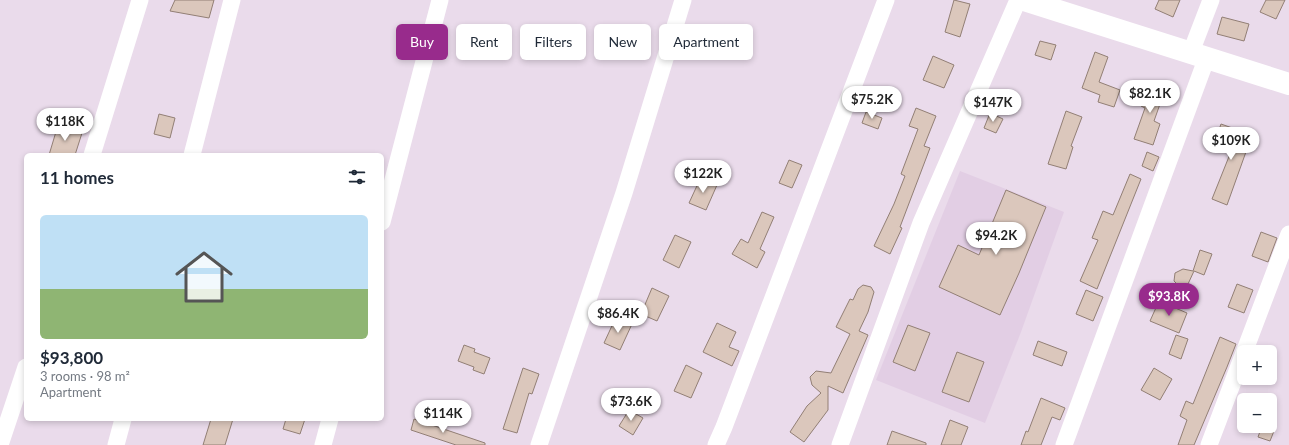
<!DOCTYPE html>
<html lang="en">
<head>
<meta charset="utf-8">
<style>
  :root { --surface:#fff; --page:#f6f6f7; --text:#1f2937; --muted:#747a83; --line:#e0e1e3; --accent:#982b8c }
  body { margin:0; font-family:Lato,sans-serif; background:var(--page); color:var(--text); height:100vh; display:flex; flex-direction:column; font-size:15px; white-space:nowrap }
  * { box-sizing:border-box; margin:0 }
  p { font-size:13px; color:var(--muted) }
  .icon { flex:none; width:22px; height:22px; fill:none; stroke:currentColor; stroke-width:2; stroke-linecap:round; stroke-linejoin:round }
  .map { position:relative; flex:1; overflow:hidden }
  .side { position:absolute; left:24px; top:153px; width:360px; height:268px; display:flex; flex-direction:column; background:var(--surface); border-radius:6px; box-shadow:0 2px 6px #0003 }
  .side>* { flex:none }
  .hud { position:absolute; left:396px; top:24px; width:380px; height:36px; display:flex; gap:8px }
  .fabs { position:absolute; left:1237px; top:345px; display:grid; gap:8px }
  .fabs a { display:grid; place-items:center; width:40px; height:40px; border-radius:6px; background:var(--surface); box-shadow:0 2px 6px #0003; font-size:20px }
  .price { position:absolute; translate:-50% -34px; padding:0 9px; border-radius:14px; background:#fff; color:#222; font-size:13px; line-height:26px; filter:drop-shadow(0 1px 2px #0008) }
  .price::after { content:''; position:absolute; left:50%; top:24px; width:12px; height:9px; margin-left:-6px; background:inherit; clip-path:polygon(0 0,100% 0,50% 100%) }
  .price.current { background:var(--accent); color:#fff }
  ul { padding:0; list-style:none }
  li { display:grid; align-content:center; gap:8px; height:212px; padding:0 16px }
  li+li { border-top:1px solid var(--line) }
  li span { display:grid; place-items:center; height:124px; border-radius:6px; color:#555 }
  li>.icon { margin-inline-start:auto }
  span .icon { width:72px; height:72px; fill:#fffc; stroke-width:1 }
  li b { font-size:17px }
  h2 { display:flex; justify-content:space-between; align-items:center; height:48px; padding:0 16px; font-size:17px }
  .chip { padding:0 14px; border-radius:6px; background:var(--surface); box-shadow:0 2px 6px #0003; font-size:14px; line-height:36px }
  .chip.current { background:var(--accent); color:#fff }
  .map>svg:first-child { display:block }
  .built { fill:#e2cee4 }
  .building { fill:#dbc7bc; stroke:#927f75 }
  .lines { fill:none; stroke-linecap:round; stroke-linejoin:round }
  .street { stroke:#fff; stroke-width:17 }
  .secondary { stroke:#fff; stroke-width:22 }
</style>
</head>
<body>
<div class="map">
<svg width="1289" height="445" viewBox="0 0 1289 445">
  <rect width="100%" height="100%" fill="#eadbeb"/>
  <!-- built -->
  <polygon class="built" points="960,171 1064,212 1021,332 985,423 876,380"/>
  <!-- building -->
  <g class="building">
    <polygon points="175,0 214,0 209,18 170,11"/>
    <polygon points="954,0 970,4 960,37 945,32"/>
    <polygon points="1159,0 1180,0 1173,17 1155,9"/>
    <polygon points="1266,0 1285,0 1276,19 1260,12"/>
    <polygon points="1222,17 1249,24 1244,41 1217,34"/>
    <polygon points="1040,41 1056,45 1051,60 1035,55"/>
    <polygon points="1095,52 1108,57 1099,82 1120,90 1114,107 1098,102 1100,95 1082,88"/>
    <polygon points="933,56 954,65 944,88 923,80"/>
    <polygon points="1149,81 1166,87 1154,121 1160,124 1153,145 1134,139 1145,108 1141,106"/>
    <polygon points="916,108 936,116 924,146 930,148 900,227 902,228 890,254 874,246 894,204 905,176 901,174 918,129 909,126"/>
    <polygon points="1066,111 1082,117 1071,146 1073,147 1066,169 1048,164"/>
    <polygon points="866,112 882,118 878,129 862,123"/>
    <polygon points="990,113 1003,119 996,133 984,128"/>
    <polygon points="159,114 175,118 170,138 154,134"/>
    <polygon points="1221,124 1252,135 1227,205 1212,199 1234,144 1216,138"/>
    <polygon points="58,125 82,133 75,155 49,155"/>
    <polygon points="1147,152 1159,157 1153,171 1142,166"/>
    <polygon points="789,160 802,165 792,188 779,183"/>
    <polygon points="1130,174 1141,179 1097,289 1080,281 1098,240 1092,238 1103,211 1113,215"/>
    <polygon points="701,177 717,185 706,210 689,203"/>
    <polygon points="1006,190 1046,207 1019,273 1000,315 939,287 958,245 979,255"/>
    <polygon points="762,212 774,217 760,249 765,252 757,268 732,254 741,239 748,243"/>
    <polygon points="1261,232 1277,238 1268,262 1252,256"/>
    <polygon points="675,235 691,242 679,268 663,260"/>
    <polygon points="1200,250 1212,254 1204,275 1194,271 1188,284 1179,286 1174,281 1175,273 1183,269 1193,271"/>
    <polygon points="1237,284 1253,290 1244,313 1228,307"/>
    <polygon points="863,285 871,287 874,292 868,312 859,331 868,335 843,393 828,386 828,410 804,442 790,432 807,406 821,393 812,385 810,377 816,371 831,373 850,334 836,327 850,299 853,300 858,289"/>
    <polygon points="652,288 669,296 657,321 641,314"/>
    <polygon points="1086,290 1103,297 1093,321 1076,314"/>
    <polygon points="1159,301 1187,313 1179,333 1150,321"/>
    <polygon points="616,317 632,324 620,350 604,343"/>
    <polygon points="717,323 736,332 729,347 739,351 732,366 703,352"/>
    <polygon points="908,325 930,333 915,371 893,362"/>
    <polygon points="1176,335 1188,339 1181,359 1169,354"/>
    <polygon points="1220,337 1236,344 1227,367 1194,445 1178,445 1187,420 1180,416 1186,401 1193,404"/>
    <polygon points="1038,341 1067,352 1062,366 1033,355"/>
    <polygon points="464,345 475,349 474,352 490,358 484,374 473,370 474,367 458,361"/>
    <polygon points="957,352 984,362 969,402 942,392"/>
    <polygon points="686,365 702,373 691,398 674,391"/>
    <polygon points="523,368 539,374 532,394 529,393 517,433 503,429"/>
    <polygon points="1154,368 1172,379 1160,400 1141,390"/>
    <polygon points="1041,398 1065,408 1060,420 1052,417 1041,445 1021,445 1026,431 1028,432"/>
    <polygon points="629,410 643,418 633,435 619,426"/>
    <polygon points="211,419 233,419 225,445 203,445"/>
    <polygon points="286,419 305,419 300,434 283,429"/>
    <polygon points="414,419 485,443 485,445 456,445 411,430"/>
    <polygon points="950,420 968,427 961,445 941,445"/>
    <polygon points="1262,426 1276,426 1270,441 1258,437"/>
    <polygon points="892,431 926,443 926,445 887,445"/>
  </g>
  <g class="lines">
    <!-- street -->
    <g class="street">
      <polyline points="1191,52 1211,0"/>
      <polyline points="92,155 140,0"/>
      <polyline points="192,155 232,0"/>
      <polyline points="382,222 440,0"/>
      <polyline points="0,445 26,367"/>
      <polyline points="116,445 123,419"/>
      <polyline points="323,445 330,419"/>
      <polyline points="539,445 624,193 683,0"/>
      <polyline points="716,445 724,427 886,0"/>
      <polyline points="840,445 921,223 1018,0"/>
      <polyline points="1064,445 1207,57"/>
      <polyline points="1209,445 1289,234"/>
    </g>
    <!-- secondary -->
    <polyline class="secondary" points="1024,0 1289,84"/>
  </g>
</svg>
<div class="fabs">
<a>+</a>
<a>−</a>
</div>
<b class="price" style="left:1150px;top:114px">$82.1K</b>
<b class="price" style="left:872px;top:120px">$75.2K</b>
<b class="price" style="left:993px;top:123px">$147K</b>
<b class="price" style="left:65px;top:142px">$118K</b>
<b class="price" style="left:1231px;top:161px">$109K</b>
<b class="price" style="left:703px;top:194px">$122K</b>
<b class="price" style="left:996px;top:256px">$94.2K</b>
<b class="price current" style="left:1169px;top:317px">$93.8K</b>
<b class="price" style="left:618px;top:334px">$86.4K</b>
<b class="price" style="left:631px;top:422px">$73.6K</b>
<b class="price" style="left:443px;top:434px">$114K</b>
<div class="hud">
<a class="chip current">Buy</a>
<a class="chip">Rent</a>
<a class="chip">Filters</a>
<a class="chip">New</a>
<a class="chip">Apartment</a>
</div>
<section class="side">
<h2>11 homes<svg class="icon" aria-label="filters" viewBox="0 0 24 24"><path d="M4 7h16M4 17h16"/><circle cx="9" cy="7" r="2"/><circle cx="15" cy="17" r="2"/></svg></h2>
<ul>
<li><span style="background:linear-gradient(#bfe0f5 60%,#8fb573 0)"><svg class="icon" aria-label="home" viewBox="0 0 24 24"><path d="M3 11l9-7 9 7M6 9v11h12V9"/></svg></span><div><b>$93,800</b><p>3 rooms · 98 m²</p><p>Apartment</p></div></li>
</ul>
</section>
</div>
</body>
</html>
